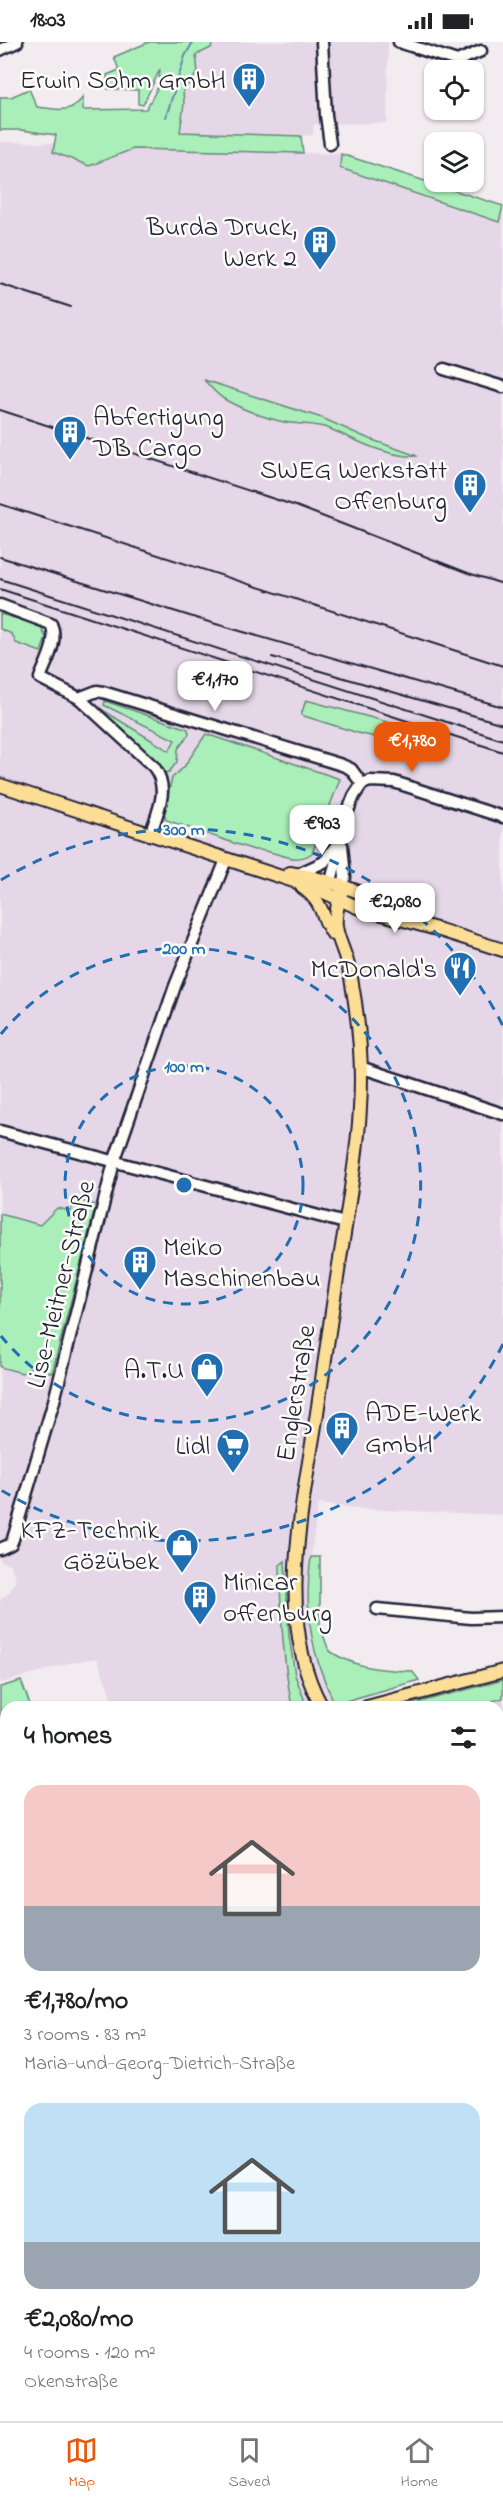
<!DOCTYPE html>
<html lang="en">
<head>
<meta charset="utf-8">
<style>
  :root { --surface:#fff; --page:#f6f6f6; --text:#202124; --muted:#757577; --line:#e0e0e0; --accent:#ea580c }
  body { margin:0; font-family:"Indie Flower",sans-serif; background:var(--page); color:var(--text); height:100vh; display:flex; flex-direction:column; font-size:22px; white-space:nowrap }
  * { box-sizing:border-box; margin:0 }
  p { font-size:20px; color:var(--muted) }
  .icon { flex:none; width:33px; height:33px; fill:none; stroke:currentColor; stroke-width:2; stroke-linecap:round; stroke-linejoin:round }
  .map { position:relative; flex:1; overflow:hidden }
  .side { position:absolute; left:0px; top:1659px; width:504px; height:720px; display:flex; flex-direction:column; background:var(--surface); border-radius:18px 18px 0 0; box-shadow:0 2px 4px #0004 }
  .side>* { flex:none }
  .tools { position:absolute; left:424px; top:18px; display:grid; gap:12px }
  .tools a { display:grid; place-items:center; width:60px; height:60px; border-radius:12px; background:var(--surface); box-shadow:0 2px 4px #0004; font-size:30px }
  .price { position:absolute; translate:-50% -51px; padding:0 14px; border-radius:12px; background:#fff; color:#222; font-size:20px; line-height:39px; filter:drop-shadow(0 2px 3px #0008) }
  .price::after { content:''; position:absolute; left:50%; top:36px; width:18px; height:14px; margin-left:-9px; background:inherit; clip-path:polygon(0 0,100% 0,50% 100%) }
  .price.current { background:var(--accent); color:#fff }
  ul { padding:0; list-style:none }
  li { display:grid; align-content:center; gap:12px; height:318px; padding:0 24px }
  li span { display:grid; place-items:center; height:186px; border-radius:18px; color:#555 }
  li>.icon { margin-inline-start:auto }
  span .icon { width:108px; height:108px; fill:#fffc; stroke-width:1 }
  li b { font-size:26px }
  h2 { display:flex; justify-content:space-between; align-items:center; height:72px; padding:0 24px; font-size:26px }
  .status { display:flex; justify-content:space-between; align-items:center; height:42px; padding:0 30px; background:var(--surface); direction:ltr }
  .status svg { height:16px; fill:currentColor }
  .menu { display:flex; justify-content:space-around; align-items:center; height:84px; border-top:2px solid var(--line); background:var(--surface); font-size:16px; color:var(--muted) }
  .menu a { display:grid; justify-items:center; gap:3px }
  .menu .current { color:var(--accent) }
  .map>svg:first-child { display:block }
  .built { fill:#e5d7e7 }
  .green { fill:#aaefba; stroke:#66887a; stroke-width:1.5 }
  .water { fill:#91c7ef; stroke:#6585a7; stroke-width:1.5 }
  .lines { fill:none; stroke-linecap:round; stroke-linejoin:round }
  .stream { stroke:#6585a7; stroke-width:2 }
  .minor-casing { stroke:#22223b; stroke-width:15 }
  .major-casing { stroke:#22223b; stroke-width:16 }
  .minor { stroke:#fdfcf7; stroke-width:10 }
  .major { stroke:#fdde96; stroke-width:12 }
  .rail { stroke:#22223b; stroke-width:2 }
  .ring { fill:none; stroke:#1f6fb2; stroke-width:3; stroke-dasharray:10 8 }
  .labels { text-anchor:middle; stroke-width:5; stroke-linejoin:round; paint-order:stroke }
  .poi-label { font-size:27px; fill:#22223b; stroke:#fdfcf7; text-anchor:end }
  .street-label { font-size:27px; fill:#22223b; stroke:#fdfcf7 }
  .centre { fill:#1f6fb2; stroke:#fdfcf7; stroke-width:3 }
  .ring-label { font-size:18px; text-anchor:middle; font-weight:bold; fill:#1f6fb2; stroke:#fdfcf7; stroke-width:5; stroke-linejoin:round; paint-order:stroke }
</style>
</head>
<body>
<div class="status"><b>18:03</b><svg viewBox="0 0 49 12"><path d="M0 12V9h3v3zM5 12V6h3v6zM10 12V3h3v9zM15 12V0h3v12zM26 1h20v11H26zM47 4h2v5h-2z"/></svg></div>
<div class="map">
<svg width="503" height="2379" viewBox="0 0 503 2379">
  <rect width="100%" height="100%" fill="#f2ebf0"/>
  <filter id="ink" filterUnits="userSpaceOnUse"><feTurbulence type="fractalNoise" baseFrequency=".0167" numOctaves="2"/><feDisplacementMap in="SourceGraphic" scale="12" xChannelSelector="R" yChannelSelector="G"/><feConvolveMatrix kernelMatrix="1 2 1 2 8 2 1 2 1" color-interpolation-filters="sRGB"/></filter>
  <g filter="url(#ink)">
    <!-- built -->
    <g class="built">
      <polygon points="213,0 388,0 387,81 314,82 313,93 301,94 179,90 184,62 183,49 198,30 196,13 211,6"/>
      <polygon points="0,100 55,101 53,110 89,124 133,107 341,112 503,164 503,1473 364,1467 318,1462 308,1535 308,1568 312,1605 322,1636 335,1662 326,1665 115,1665 97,1616 73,1620 1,1641 0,1637 0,1558 9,1551 16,1537 10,1522 0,1519"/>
      <polygon points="503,1656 503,1791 498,1790 498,1665 471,1665"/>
      <polygon points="6,1843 6,1907 0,1889 0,1844"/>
      <polygon points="498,1863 503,1876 503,2326 498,2328"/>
      <polygon points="503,2362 503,2379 460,2379 476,2373 498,2373 498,2364"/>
      <polygon points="283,2373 385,2373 370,2379 285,2379"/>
    </g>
    <!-- green -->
    <g class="green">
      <path d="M 149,0 L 213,0 L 211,6 L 196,13 L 198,30 L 183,49 L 184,62 L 180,90 L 301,94 L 303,111 L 133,107 L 89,124 L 53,110 L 56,93 L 21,88 L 0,88 L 0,55 L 11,55 L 29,47 L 37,65 C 55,67 71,73 83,55 L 83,68 L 146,67 L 158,45 L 160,27 L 143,63 L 138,62 L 138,48 L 108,47 L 107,33 L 119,28 L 114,15 Z"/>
      <polygon points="341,112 503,164 499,180 340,126"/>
      <path d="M 204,338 L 322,376 L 367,396 L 417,414 C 388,416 356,398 330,387 C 316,381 299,383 284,380 C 265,376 241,367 224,357 C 217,353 210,344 204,338 Z"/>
      <polygon points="0,572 40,583 46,596 41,610 16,601 12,592 0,587"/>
      <polygon points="306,658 432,692 427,707 358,691 307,675 301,673"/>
      <polygon points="105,659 188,687 189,692 178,707 177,720 169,730 165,731 97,670 101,667 169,709 175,698 104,663"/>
      <path d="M 206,692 L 340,737 L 312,811 C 293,825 275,806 254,808 L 166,778 L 164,770 L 172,736 L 184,725 Z"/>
      <polygon points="74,1157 96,1163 52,1331 31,1325 22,1331 0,1325 0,1172 40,1183 57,1166 71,1169"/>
      <path d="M 311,1515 L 320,1515 L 320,1584 L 329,1609 C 357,1626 379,1628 412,1629 L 419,1638 L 335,1662 C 311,1615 303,1567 311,1515 Z"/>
      <path d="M 285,1519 L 289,1594 L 295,1633 L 307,1665 L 292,1665 C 283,1618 280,1571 280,1523 Z"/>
      <polygon points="503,1638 503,1656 471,1665 401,1665"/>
      <polygon points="21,1639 31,1665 6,1665 6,1694 3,1696 6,1704 0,1706 0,1645"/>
      <path d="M 6,2130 L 6,2145 L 3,2149 C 8,2165 8,2182 0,2197 L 0,2136 Z"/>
      <polygon points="396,2373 438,2373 422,2379 380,2379"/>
    </g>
    <!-- water -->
    <polygon class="water" points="438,2373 476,2373 460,2379 422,2379"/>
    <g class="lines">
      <!-- stream -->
      <polyline class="stream" points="166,75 185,14 193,0"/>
      <!-- minor casing -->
      <g class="minor-casing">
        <g id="minor">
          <polyline points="322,0 326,73 330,102"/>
          <polyline points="399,0 457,19 481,9"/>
          <polyline points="0,8 17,0"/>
          <polyline points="444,327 503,345"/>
          <path d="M 0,563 L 51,582 C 59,599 46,620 40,636 L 79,656 L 154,725 C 170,747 158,769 150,793"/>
          <polyline points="79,656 97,649 103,650 342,723 351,727 362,742"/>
          <polyline points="342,803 345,835 343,845"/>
          <polyline points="298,832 324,820 337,802"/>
          <polyline points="331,840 347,771 354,754 362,742 370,739 394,740 503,775"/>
          <polyline points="363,1026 503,1072"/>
          <polyline points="0,1089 345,1181"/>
          <polyline points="0,1507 11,1502 13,1497 54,1359 114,1120 175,944 226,818"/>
          <polyline points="377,1567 471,1576 503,1575"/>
          <polyline points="0,1839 6,1837"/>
        </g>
      </g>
      <!-- major casing -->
      <g class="major-casing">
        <g id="major">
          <polyline points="0,743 315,846 357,865 440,888 503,908"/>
          <path d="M 290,831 C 336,838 379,857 420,878"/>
          <path d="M 302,845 C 325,861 320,874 333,892"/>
          <path d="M 322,1665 C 274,1581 303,1462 317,1371 C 326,1312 334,1252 344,1192 C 350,1151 358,1109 360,1066 C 363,1022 359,979 351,936 C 343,892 326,895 343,845"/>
          <polyline points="367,1665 503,1629"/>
          <polyline points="0,1787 6,1784"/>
          <polyline points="498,1800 503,1801"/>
        </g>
      </g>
      <!-- minor -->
      <use href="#minor" class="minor"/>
      <!-- major -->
      <use href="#major" class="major"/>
      <!-- rail -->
      <g class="rail">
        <polyline points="0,242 71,265"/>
        <polyline points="0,368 296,464 468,531 503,542"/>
        <polyline points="0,462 503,624"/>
        <polyline points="0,515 209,580 503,665"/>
        <polyline points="0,537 503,698"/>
        <polyline points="0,547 503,710"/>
        <polyline points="272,615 503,682"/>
      </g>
    </g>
  </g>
  <!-- distance rings -->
  <g class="ring">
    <circle cx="184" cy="1143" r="119"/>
    <path d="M1 992A237 237 0 1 1 1 1294"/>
    <path d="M503 1302A356 356 0 0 1 1 1448M1 838A356 356 0 0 1 503 984"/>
  </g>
  <!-- icons -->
  <defs>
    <g id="building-pin" transform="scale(1.725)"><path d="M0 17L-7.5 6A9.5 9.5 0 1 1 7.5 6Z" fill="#1f6fb2" stroke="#fdfcf7"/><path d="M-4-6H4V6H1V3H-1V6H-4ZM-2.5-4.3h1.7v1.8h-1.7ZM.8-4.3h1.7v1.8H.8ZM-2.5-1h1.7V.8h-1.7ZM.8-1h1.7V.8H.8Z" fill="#fff"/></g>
    <g id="restaurant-pin" transform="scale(1.725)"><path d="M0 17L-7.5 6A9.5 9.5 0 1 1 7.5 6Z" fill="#1f6fb2" stroke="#fdfcf7"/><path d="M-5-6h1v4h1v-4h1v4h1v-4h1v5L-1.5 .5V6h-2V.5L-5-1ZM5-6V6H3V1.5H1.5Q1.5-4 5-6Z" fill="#fff"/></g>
    <g id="shop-pin" transform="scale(1.725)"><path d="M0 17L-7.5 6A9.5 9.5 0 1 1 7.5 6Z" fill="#1f6fb2" stroke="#fdfcf7"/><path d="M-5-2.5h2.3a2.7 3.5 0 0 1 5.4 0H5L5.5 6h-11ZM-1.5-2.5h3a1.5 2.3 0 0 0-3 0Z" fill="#fff"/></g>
    <g id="supermarket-pin" transform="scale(1.725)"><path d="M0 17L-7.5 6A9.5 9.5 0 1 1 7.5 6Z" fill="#1f6fb2" stroke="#fdfcf7"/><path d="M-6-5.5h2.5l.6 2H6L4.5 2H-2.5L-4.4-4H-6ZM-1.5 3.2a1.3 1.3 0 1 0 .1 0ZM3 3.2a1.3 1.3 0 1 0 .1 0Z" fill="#fff"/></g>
  </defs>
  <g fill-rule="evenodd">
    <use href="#building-pin" x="249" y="37"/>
    <use href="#building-pin" x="320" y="200"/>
    <use href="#building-pin" x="70" y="390"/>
    <use href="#building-pin" x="470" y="443"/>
    <use href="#restaurant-pin" x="460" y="926"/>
    <use href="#building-pin" x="140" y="1220"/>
    <use href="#shop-pin" x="207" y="1327"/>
    <use href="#building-pin" x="342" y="1386"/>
    <use href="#supermarket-pin" x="233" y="1403"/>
    <use href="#shop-pin" x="182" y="1503"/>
    <use href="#building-pin" x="200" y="1555"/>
  </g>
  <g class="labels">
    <!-- poi labels -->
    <g class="poi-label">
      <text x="226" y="46">Erwin Sohm GmbH</text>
      <text x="297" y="193">Burda Druck,<tspan x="297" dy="31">Werk 2</tspan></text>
      <text x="93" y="383" text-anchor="start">Abfertigung<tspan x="93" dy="31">DB Cargo</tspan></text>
      <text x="447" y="436">SWEG Werkstatt<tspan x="447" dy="31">Offenburg</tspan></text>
      <text x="437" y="935">McDonald's</text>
      <text x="163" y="1213" text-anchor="start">Meiko<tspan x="163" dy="31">Maschinenbau</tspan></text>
      <text x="184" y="1336">A.T.U</text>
      <text x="365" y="1379" text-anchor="start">ADE-Werk<tspan x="365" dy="31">GmbH</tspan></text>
      <text x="210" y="1412">Lidl</text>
      <text x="159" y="1496">KFZ-Technik<tspan x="159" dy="31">Gözübek</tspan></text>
      <text x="223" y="1548" text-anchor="start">Minicar<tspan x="223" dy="31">offenburg</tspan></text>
    </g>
    <!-- street labels -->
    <g class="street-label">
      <text transform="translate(60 1242) rotate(-76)" y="9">Lise-Meitner-Straße</text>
      <text transform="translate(295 1351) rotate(-81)" y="9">Englerstraße</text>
    </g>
  </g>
  <circle cx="184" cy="1143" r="9" class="centre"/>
  <g class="ring-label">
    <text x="184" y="793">300 m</text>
    <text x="184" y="912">200 m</text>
    <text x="184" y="1030">100 m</text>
  </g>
</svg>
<div class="tools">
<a><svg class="icon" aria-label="locate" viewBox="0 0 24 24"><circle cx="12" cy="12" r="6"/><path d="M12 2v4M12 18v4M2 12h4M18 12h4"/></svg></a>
<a><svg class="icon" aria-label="layers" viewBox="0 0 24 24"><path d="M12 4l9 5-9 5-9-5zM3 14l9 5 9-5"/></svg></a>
</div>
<b class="price" style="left:215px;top:670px">€1,170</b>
<b class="price current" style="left:412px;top:731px">€1,780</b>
<b class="price" style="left:322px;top:814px">€903</b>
<b class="price" style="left:395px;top:892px">€2,080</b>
<section class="side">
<h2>4 homes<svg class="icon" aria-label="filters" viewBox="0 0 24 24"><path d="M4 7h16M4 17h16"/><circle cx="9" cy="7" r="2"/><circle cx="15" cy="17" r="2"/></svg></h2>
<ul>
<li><span style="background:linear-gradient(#f6c9c9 65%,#9aa5b1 0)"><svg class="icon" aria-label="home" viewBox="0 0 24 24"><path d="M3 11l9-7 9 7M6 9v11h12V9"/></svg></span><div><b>€1,780/mo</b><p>3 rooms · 83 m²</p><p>Maria-und-Georg-Dietrich-Straße</p></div></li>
<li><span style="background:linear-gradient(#bfe0f5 75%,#9aa5b1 0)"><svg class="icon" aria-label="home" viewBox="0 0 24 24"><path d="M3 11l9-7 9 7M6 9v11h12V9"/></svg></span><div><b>€2,080/mo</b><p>4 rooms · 120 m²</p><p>Okenstraße</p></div></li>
</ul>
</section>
</div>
<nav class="menu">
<a class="current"><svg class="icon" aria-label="map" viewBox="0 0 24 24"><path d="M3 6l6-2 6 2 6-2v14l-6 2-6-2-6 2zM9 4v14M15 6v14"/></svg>Map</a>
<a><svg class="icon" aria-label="saved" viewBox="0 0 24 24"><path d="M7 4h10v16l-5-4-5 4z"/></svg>Saved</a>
<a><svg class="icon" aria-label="home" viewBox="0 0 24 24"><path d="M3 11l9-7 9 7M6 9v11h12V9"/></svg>Home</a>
</nav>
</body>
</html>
